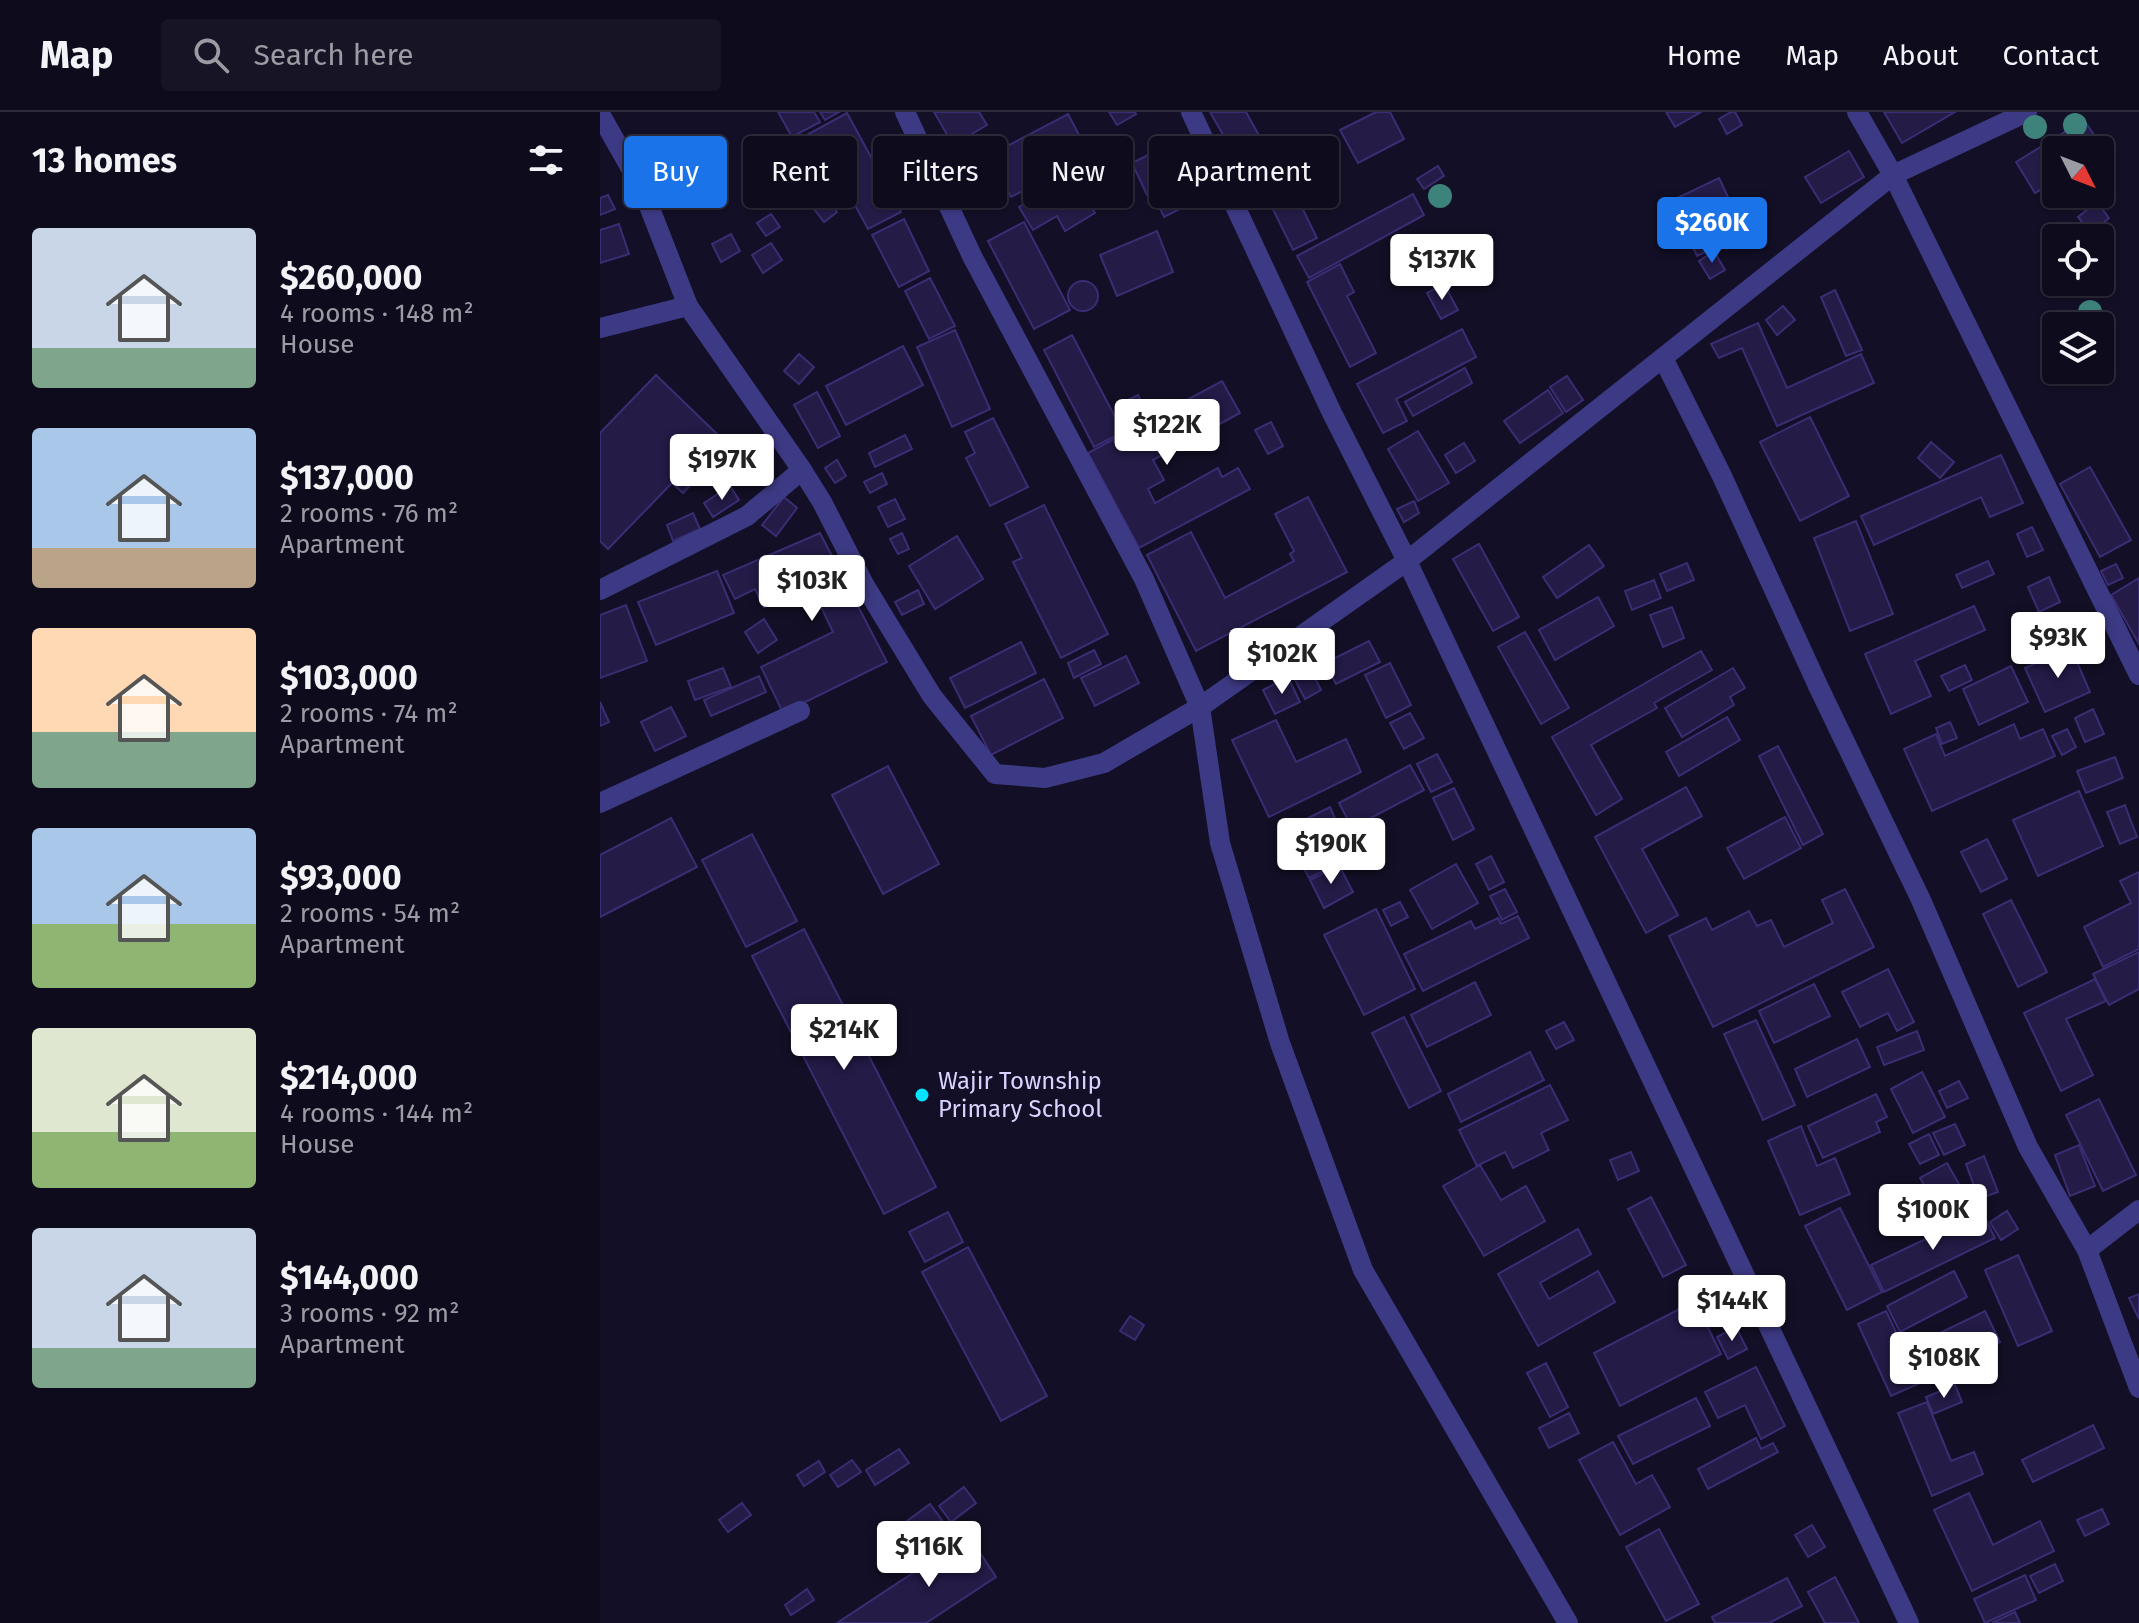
<!DOCTYPE html>
<html lang="en">
<head>
<meta charset="utf-8">
<style>
  :root { --surface:#0e0b1c; --page:#171425; --text:#f1f3f6; --muted:#9b9ba3; --line:#2e2b3b; --accent:#1a73e8 }
  body { margin:0; font-family:"Fira Sans",sans-serif; background:var(--page); color:var(--text); height:100vh; display:flex; flex-direction:column; font-size:30px; white-space:nowrap }
  * { box-sizing:border-box; margin:0 }
  p { font-size:26px; color:var(--muted) }
  .icon { flex:none; width:44px; height:44px; fill:none; stroke:currentColor; stroke-width:2; stroke-linecap:round; stroke-linejoin:round }
  .map { position:relative; flex:1; overflow:hidden }
  .sheet { display:flex; flex-direction:column; background:var(--surface); width:600px }
  .sheet>* { flex:none }
  .hud { position:absolute; left:24px; top:24px; width:760px; height:72px; display:flex; gap:16px }
  .needle { width:52px; rotate:132deg }
  .tools { position:absolute; left:1442px; top:24px; display:grid; gap:16px }
  .tools a { display:grid; place-items:center; width:72px; height:72px; border-radius:8px; background:var(--surface); box-shadow:0 2px 6px #0004,0 0 0 2px var(--line); font-size:40px }
  .price { position:absolute; translate:-50% -68px; padding:0 18px; border-radius:8px; background:#fff; color:#222; font-size:26px; line-height:52px; filter:drop-shadow(0 2px 4px #0008) }
  .price::after { content:''; position:absolute; left:50%; top:48px; width:24px; height:18px; margin-left:-12px; background:inherit; clip-path:polygon(0 0,100% 0,50% 100%) }
  .price.current { background:var(--accent); color:#fff }
  ul { padding:0; list-style:none }
  li { display:flex; align-items:center; gap:24px; height:200px; padding:0 32px }
  li span { display:grid; place-items:center; flex:none; width:224px; height:160px; border-radius:8px; color:#555 }
  li>.icon { margin-inline-start:auto }
  span .icon { width:96px; height:96px; fill:#fffc; stroke-width:1 }
  li b { font-size:34px }
  h2 { display:flex; justify-content:space-between; align-items:center; height:96px; padding:0 32px; font-size:34px }
  .chip { padding:0 28px; border-radius:8px; background:var(--surface); box-shadow:0 2px 6px #0004,0 0 0 2px var(--line); font-size:28px; line-height:72px }
  .chip.current { background:var(--accent); color:#fff }
  header { display:flex; align-items:center; gap:48px; box-sizing:border-box; height:112px; padding:0 40px; background:var(--surface); border-bottom:2px solid var(--line) }
  header strong { font-size:38px }
  nav { display:flex; gap:44px; margin-inline-start:auto; font-size:28px }
  .search { width:560px; height:72px; background:var(--page); display:flex; align-items:center; gap:20px; box-sizing:border-box; padding:0 28px; border-radius:8px; color:var(--muted); font-size:30px }
  main { display:flex; flex:1; min-height:0 }
  .map>svg:first-child { display:block }
  .building { fill:#241b47; stroke:#3b2d73; stroke-width:2 }
  .lines { fill:none; stroke-linecap:round; stroke-linejoin:round }
  .street { stroke:#3d3a85; stroke-width:20 }
  .tree { fill:#3d827b }
  .poi-dot { fill:#00e5ff; stroke:#130f26; stroke-width:3 }
  .labels { text-anchor:middle; stroke-width:7; stroke-linejoin:round; paint-order:stroke }
  .poi-label { font-size:24px; fill:#d9d4ff; stroke:#130f26; text-anchor:start }
</style>
</head>
<body>
<header>
<strong>Map</strong>
<div class="search"><svg class="icon" aria-label="search" viewBox="0 0 24 24"><circle cx="10" cy="10" r="6"/><path d="M15 15l6 6"/></svg>Search here</div>
<nav><a>Home</a><a>Map</a><a>About</a><a>Contact</a></nav>
</header>
<main>
<section class="sheet">
<h2>13 homes<svg class="icon" aria-label="filters" viewBox="0 0 24 24"><path d="M4 7h16M4 17h16"/><circle cx="9" cy="7" r="2"/><circle cx="15" cy="17" r="2"/></svg></h2>
<ul>
<li><span style="background:linear-gradient(#c9d6e8 75%,#7fa58c 0)"><svg class="icon" aria-label="home" viewBox="0 0 24 24"><path d="M3 11l9-7 9 7M6 9v11h12V9"/></svg></span><div><b>$260,000</b><p>4 rooms · 148 m²</p><p>House</p></div></li>
<li><span style="background:linear-gradient(#a9c7e8 75%,#b9a48a 0)"><svg class="icon" aria-label="home" viewBox="0 0 24 24"><path d="M3 11l9-7 9 7M6 9v11h12V9"/></svg></span><div><b>$137,000</b><p>2 rooms · 76 m²</p><p>Apartment</p></div></li>
<li><span style="background:linear-gradient(#ffd9b3 65%,#7fa58c 0)"><svg class="icon" aria-label="home" viewBox="0 0 24 24"><path d="M3 11l9-7 9 7M6 9v11h12V9"/></svg></span><div><b>$103,000</b><p>2 rooms · 74 m²</p><p>Apartment</p></div></li>
<li><span style="background:linear-gradient(#a9c7e8 60%,#8fb573 0)"><svg class="icon" aria-label="home" viewBox="0 0 24 24"><path d="M3 11l9-7 9 7M6 9v11h12V9"/></svg></span><div><b>$93,000</b><p>2 rooms · 54 m²</p><p>Apartment</p></div></li>
<li><span style="background:linear-gradient(#dfe7d0 65%,#8fb573 0)"><svg class="icon" aria-label="home" viewBox="0 0 24 24"><path d="M3 11l9-7 9 7M6 9v11h12V9"/></svg></span><div><b>$214,000</b><p>4 rooms · 144 m²</p><p>House</p></div></li>
<li><span style="background:linear-gradient(#c9d6e8 75%,#7fa58c 0)"><svg class="icon" aria-label="home" viewBox="0 0 24 24"><path d="M3 11l9-7 9 7M6 9v11h12V9"/></svg></span><div><b>$144,000</b><p>3 rooms · 92 m²</p><p>Apartment</p></div></li>
</ul>
</section>
<div class="map">
<svg width="1539" height="1511" viewBox="0 0 1539 1511">
  <rect width="100%" height="100%" fill="#130f26"/>
  <!-- building -->
  <g class="building">
    <polygon points="178,0 214,0 220,10 192,25"/>
    <polygon points="220,0 239,0 225,8"/>
    <polygon points="334,0 379,0 387,13 353,33"/>
    <polygon points="509,0 535,0 536,2 517,13"/>
    <polygon points="610,0 646,0 667,38 641,54"/>
    <polygon points="776,0 790,0 804,27 758,51 740,18"/>
    <polygon points="1066,0 1101,0 1075,15"/>
    <polygon points="1131,0 1135,0 1142,13 1127,22 1119,7"/>
    <polygon points="1284,0 1355,0 1302,31"/>
    <polygon points="247,1 301,100 268,117 231,49 219,55 203,25"/>
    <polygon points="468,2 490,44 411,85 390,43"/>
    <polygon points="1484,8 1504,38 1500,41 1500,38 1456,38 1456,68 1435,81 1416,50"/>
    <polygon points="200,26 214,56 192,67 179,37"/>
    <polygon points="376,31 405,88 388,97 359,40"/>
    <polygon points="1249,39 1264,65 1221,91 1205,65"/>
    <polygon points="552,41 567,73 547,83 532,51"/>
    <polygon points="159,42 167,56 153,64 145,50"/>
    <polygon points="97,54 108,74 93,83 82,64"/>
    <polygon points="838,54 844,64 824,77 817,67"/>
    <polygon points="683,57 717,126 693,138 659,69"/>
    <polygon points="472,63 495,101 465,119 457,104 433,118 419,95"/>
    <polygon points="1119,66 1145,121 1097,144 1071,89"/>
    <polygon points="573,77 582,96 564,105 555,86"/>
    <circle cx="715" cy="87" r="9"/>
    <polygon points="813,82 824,103 709,166 697,144"/>
    <polygon points="8,83 15,97 0,103 0,86"/>
    <polygon points="224,83 237,100 224,110 211,93"/>
    <polygon points="1497,90 1509,106 1491,121 1478,105"/>
    <polygon points="171,102 180,115 166,124 157,111"/>
    <polygon points="304,107 329,159 299,175 272,123"/>
    <polygon points="424,110 470,198 434,217 388,129"/>
    <polygon points="19,112 29,142 0,151 0,118"/>
    <polygon points="557,119 573,160 517,184 500,143"/>
    <polygon points="131,122 140,139 121,150 112,132"/>
    <polygon points="171,131 182,148 163,161 152,143"/>
    <polygon points="1114,139 1125,158 1110,167 1099,149"/>
    <polygon points="740,152 754,180 747,184 776,241 750,255 707,170"/>
    <polygon points="330,166 355,214 329,227 305,179"/>
    <circle cx="483" cy="184" r="15"/>
    <polygon points="844,172 858,198 841,207 827,181"/>
    <polygon points="1235,178 1262,238 1246,244 1221,185"/>
    <polygon points="1183,194 1195,208 1177,223 1166,208"/>
    <polygon points="1158,211 1187,276 1261,242 1274,271 1177,314 1142,236 1119,246 1111,232"/>
    <polygon points="862,217 876,245 796,287 807,309 783,321 757,272"/>
    <polygon points="355,218 390,297 352,315 317,235"/>
    <polygon points="472,223 523,320 494,335 444,238"/>
    <polygon points="303,234 323,273 246,313 226,274"/>
    <polygon points="199,242 214,255 199,272 184,259"/>
    <polygon points="865,256 872,271 813,304 805,290"/>
    <polygon points="56,263 118,323 84,358 95,368 83,381 72,371 8,437 0,429 0,321"/>
    <polygon points="967,264 983,288 966,300 950,275"/>
    <polygon points="622,269 640,301 553,348 564,368 548,377 555,391 618,356 622,365 638,356 650,377 539,436 488,341"/>
    <polygon points="948,278 963,301 920,331 904,309"/>
    <polygon points="217,280 240,324 218,336 194,293"/>
    <polygon points="538,283 548,303 526,315 516,294"/>
    <polygon points="1210,305 1249,384 1200,409 1160,330"/>
    <polygon points="393,306 428,375 390,394 366,346 375,341 365,320"/>
    <polygon points="671,310 683,334 668,342 655,318"/>
    <polygon points="818,319 849,371 818,389 788,337"/>
    <polygon points="305,323 312,337 275,355 269,341"/>
    <polygon points="1331,330 1354,350 1340,366 1318,346"/>
    <polygon points="864,331 875,349 856,361 845,343"/>
    <polygon points="1401,343 1423,391 1390,405 1381,385 1274,433 1261,404"/>
    <polygon points="237,348 246,364 235,371 225,356"/>
    <polygon points="1490,355 1531,428 1500,445 1460,372"/>
    <polygon points="282,361 287,372 270,381 264,370"/>
    <polygon points="130,374 139,388 113,405 104,391"/>
    <polygon points="184,385 197,396 176,424 162,413"/>
    <polygon points="708,385 747,460 596,539 547,443 591,420 625,486 694,449 690,442 694,439 675,402"/>
    <polygon points="295,387 305,407 288,415 278,395"/>
    <polygon points="814,389 819,401 804,410 797,397"/>
    <polygon points="444,393 508,522 461,546 413,450 422,446 405,412"/>
    <polygon points="93,401 100,417 73,429 67,413"/>
    <polygon points="1256,409 1293,502 1250,519 1214,426"/>
    <polygon points="1432,415 1443,438 1427,445 1417,422"/>
    <polygon points="220,421 287,550 183,601 161,555 233,520 203,457 184,466 192,482 164,495 155,477 135,487 123,463"/>
    <polygon points="302,421 309,437 298,442 290,427"/>
    <polygon points="357,424 383,467 335,497 309,454"/>
    <polygon points="879,432 919,505 893,519 853,447"/>
    <polygon points="989,433 1004,454 957,486 943,465"/>
    <polygon points="1388,449 1394,462 1362,476 1356,463"/>
    <polygon points="1087,451 1094,468 1067,479 1060,462"/>
    <polygon points="1516,452 1523,466 1508,473 1501,459"/>
    <polygon points="117,459 134,501 56,533 38,490"/>
    <polygon points="1449,465 1460,490 1439,500 1428,475"/>
    <polygon points="1539,466 1539,532 1511,483"/>
    <polygon points="1054,468 1061,486 1032,498 1025,479"/>
    <polygon points="318,478 324,492 302,503 295,490"/>
    <polygon points="998,485 1014,514 955,548 939,518"/>
    <polygon points="26,493 47,549 0,566 0,503"/>
    <polygon points="1374,494 1385,518 1315,549 1331,584 1291,602 1265,542"/>
    <polygon points="1072,495 1084,526 1063,535 1050,503"/>
    <polygon points="164,507 177,528 158,541 145,520"/>
    <polygon points="925,520 969,596 941,612 898,535"/>
    <polygon points="769,529 780,550 736,572 725,551"/>
    <polygon points="421,530 436,561 365,596 350,566"/>
    <polygon points="1471,536 1490,580 1445,600 1425,556"/>
    <polygon points="494,538 501,552 474,566 468,551"/>
    <polygon points="1101,539 1112,558 1054,591 1057,596 991,633 1022,687 996,703 952,625"/>
    <polygon points="526,544 539,571 495,594 481,566"/>
    <polygon points="705,546 721,578 705,587 688,554"/>
    <polygon points="790,551 811,593 786,606 765,563"/>
    <polygon points="1365,553 1372,568 1349,579 1341,564"/>
    <polygon points="1411,554 1428,590 1379,613 1363,577"/>
    <polygon points="123,556 131,575 95,588 88,569"/>
    <polygon points="1133,556 1145,576 1130,585 1134,593 1082,625 1065,596"/>
    <polygon points="159,564 166,580 111,604 104,588"/>
    <polygon points="688,565 700,590 675,602 663,578"/>
    <polygon points="444,567 463,606 391,643 371,604"/>
    <polygon points="0,590 9,610 0,614"/>
    <polygon points="71,595 86,624 55,639 41,610"/>
    <polygon points="1493,597 1504,622 1485,630 1475,606"/>
    <polygon points="810,601 824,626 804,637 790,611"/>
    <polygon points="1127,605 1140,628 1079,664 1066,640"/>
    <polygon points="676,608 696,650 746,627 761,660 669,705 632,628"/>
    <polygon points="1350,610 1357,626 1342,632 1336,616"/>
    <polygon points="1414,612 1420,627 1443,617 1455,644 1332,699 1304,637 1336,622 1345,644"/>
    <polygon points="1467,617 1476,635 1462,643 1452,624"/>
    <polygon points="1178,634 1223,722 1203,733 1159,644"/>
    <polygon points="837,642 852,670 831,680 817,652"/>
    <polygon points="1515,645 1523,666 1486,681 1477,659"/>
    <polygon points="810,653 824,678 752,716 739,691"/>
    <polygon points="288,654 339,752 283,782 232,683"/>
    <polygon points="1086,675 1102,704 1042,737 1078,803 1046,821 995,725"/>
    <polygon points="854,676 874,717 853,728 833,686"/>
    <polygon points="1479,679 1503,734 1438,764 1413,708"/>
    <polygon points="1525,693 1537,725 1520,732 1507,700"/>
    <polygon points="730,695 736,709 721,716 739,751 709,766 684,718"/>
    <polygon points="1185,705 1201,736 1144,767 1127,736"/>
    <polygon points="71,706 97,755 0,805 0,743"/>
    <polygon points="152,722 197,809 146,835 102,748"/>
    <polygon points="1387,727 1407,767 1381,780 1361,740"/>
    <polygon points="891,744 904,770 889,778 876,752"/>
    <polygon points="856,752 878,791 832,817 810,778"/>
    <polygon points="739,753 753,780 724,796 710,768"/>
    <polygon points="1539,760 1539,837 1503,855 1484,815 1531,791 1520,769"/>
    <polygon points="905,777 917,800 902,808 890,784"/>
    <polygon points="1245,777 1274,835 1113,915 1069,824 1106,806 1112,818 1149,799 1157,814 1171,808 1184,835 1233,811 1222,788"/>
    <polygon points="1411,788 1447,860 1418,875 1383,802"/>
    <polygon points="800,790 808,805 791,814 783,798"/>
    <polygon points="776,797 815,877 764,903 724,823"/>
    <polygon points="918,804 929,826 823,879 804,842 871,809 875,817 898,806 901,812"/>
    <polygon points="204,817 336,1075 284,1102 152,844"/>
    <polygon points="1539,840 1539,877 1509,893 1493,862"/>
    <polygon points="1288,857 1314,910 1297,919 1288,901 1260,915 1242,880"/>
    <polygon points="1495,867 1506,889 1466,907 1493,963 1461,979 1424,901"/>
    <polygon points="875,870 891,903 827,935 811,903"/>
    <polygon points="1214,872 1230,904 1174,931 1159,899"/>
    <polygon points="804,905 841,979 809,996 772,921"/>
    <polygon points="1156,908 1195,993 1163,1008 1124,922"/>
    <polygon points="964,910 974,928 956,937 946,919"/>
    <polygon points="1317,919 1324,938 1284,953 1277,935"/>
    <polygon points="1257,927 1270,955 1207,985 1195,957"/>
    <polygon points="930,940 944,968 861,1010 848,982"/>
    <polygon points="1322,960 1345,1005 1313,1021 1291,977"/>
    <polygon points="1359,969 1368,986 1347,996 1339,979"/>
    <polygon points="950,973 968,1008 941,1021 949,1038 913,1056 905,1040 877,1054 859,1018"/>
    <polygon points="1276,982 1287,1005 1276,1010 1280,1020 1223,1046 1208,1014"/>
    <polygon points="1499,987 1536,1063 1503,1079 1466,1003"/>
    <polygon points="1355,1012 1365,1033 1344,1043 1333,1021"/>
    <polygon points="1201,1014 1217,1054 1235,1046 1250,1082 1200,1103 1168,1029"/>
    <polygon points="1329,1022 1339,1043 1320,1052 1309,1032"/>
    <polygon points="1479,1033 1495,1074 1470,1084 1455,1043"/>
    <polygon points="1031,1040 1039,1059 1018,1068 1010,1048"/>
    <polygon points="1384,1044 1398,1080 1379,1087 1366,1052"/>
    <polygon points="1347,1051 1359,1072 1332,1087 1320,1066"/>
    <polygon points="880,1053 901,1088 926,1074 945,1109 884,1144 843,1074"/>
    <polygon points="1051,1085 1086,1153 1063,1165 1028,1097"/>
    <polygon points="1240,1096 1282,1180 1247,1198 1205,1114"/>
    <polygon points="1407,1099 1418,1117 1401,1128 1390,1110"/>
    <polygon points="348,1100 363,1130 325,1150 309,1120"/>
    <polygon points="1382,1100 1395,1126 1284,1180 1271,1153"/>
    <polygon points="978,1117 991,1142 940,1171 949,1187 998,1159 1015,1190 938,1234 898,1162"/>
    <polygon points="368,1135 447,1284 401,1309 322,1160"/>
    <polygon points="1418,1143 1452,1219 1418,1234 1385,1158"/>
    <polygon points="1354,1159 1367,1185 1300,1220 1287,1194"/>
    <polygon points="1539,1182 1539,1207 1529,1186"/>
    <polygon points="1095,1189 1121,1242 1020,1294 994,1241"/>
    <polygon points="1286,1199 1320,1271 1291,1284 1258,1212"/>
    <polygon points="1385,1199 1400,1230 1326,1266 1311,1235"/>
    <polygon points="530,1204 544,1213 535,1228 520,1219"/>
    <polygon points="1136,1215 1147,1237 1128,1247 1117,1225"/>
    <polygon points="946,1251 968,1295 950,1305 927,1261"/>
    <polygon points="1156,1255 1185,1314 1161,1327 1145,1293 1118,1306 1105,1280"/>
    <polygon points="1355,1273 1362,1290 1333,1302 1326,1285"/>
    <polygon points="1096,1286 1110,1314 1033,1352 1018,1324"/>
    <polygon points="1327,1290 1351,1349 1374,1340 1383,1362 1332,1384 1298,1301"/>
    <polygon points="969,1301 979,1321 949,1336 939,1316"/>
    <polygon points="1493,1313 1504,1336 1433,1370 1422,1348"/>
    <polygon points="1156,1326 1161,1337 1173,1331 1178,1340 1108,1377 1098,1357"/>
    <polygon points="1013,1330 1036,1372 1052,1363 1070,1395 1020,1423 979,1348"/>
    <polygon points="299,1337 309,1351 275,1373 266,1358"/>
    <polygon points="252,1348 261,1360 238,1375 230,1363"/>
    <polygon points="219,1349 225,1360 204,1374 197,1363"/>
    <polygon points="364,1375 376,1391 351,1410 339,1394"/>
    <polygon points="1369,1381 1393,1433 1440,1409 1454,1439 1372,1479 1334,1398"/>
    <polygon points="142,1391 151,1403 128,1420 119,1408"/>
    <polygon points="330,1392 342,1408 318,1425 307,1409"/>
    <polygon points="1502,1397 1509,1412 1485,1424 1477,1408"/>
    <polygon points="1212,1413 1225,1435 1208,1445 1195,1423"/>
    <polygon points="1059,1417 1099,1492 1066,1509 1026,1435"/>
    <polygon points="369,1424 396,1465 326,1511 237,1511"/>
    <polygon points="1455,1452 1463,1469 1439,1481 1430,1464"/>
    <polygon points="1425,1463 1436,1488 1385,1511 1374,1487"/>
    <polygon points="1235,1465 1259,1511 1225,1511 1208,1480"/>
    <polygon points="1187,1466 1202,1494 1169,1511 1115,1511 1112,1505"/>
    <polygon points="207,1477 214,1488 191,1503 185,1493"/>
    <polygon points="1415,1500 1420,1511 1392,1511"/>
  </g>
  <g class="lines">
    <!-- street -->
    <g class="street">
      <polyline points="305,0 372,144 544,467 600,595 620,731 680,931 763,1158 968,1511"/>
      <polyline points="591,0 732,301 807,449 1309,1511"/>
      <polyline points="1257,0 1293,63 1539,563"/>
      <polyline points="0,2 42,76 88,194 202,358 222,390 265,474 332,584 395,662 445,666 504,651 600,595 807,449 1293,63 1427,0"/>
      <polyline points="0,216 88,194"/>
      <polyline points="1063,246 1121,362 1219,576 1321,788 1428,1035 1487,1138 1539,1276"/>
      <polyline points="0,478 147,404 202,358"/>
      <polyline points="0,691 200,599"/>
      <polyline points="1487,1138 1539,1098"/>
    </g>
  </g>
  <!-- trees -->
  <g class="tree">
    <circle cx="1475" cy="13" r="12"/>
    <circle cx="1435" cy="15" r="12"/>
    <circle cx="840" cy="84" r="12"/>
    <circle cx="1490" cy="200" r="12"/>
  </g>
  <!-- markers -->
  <circle class="poi-dot" cx="322" cy="983" r="8"/>
  <g class="labels">
    <!-- poi labels -->
    <g class="poi-label">
      <text x="338" y="977">Wajir Township<tspan x="338" dy="28">Primary School</tspan></text>
    </g>
  </g>
</svg>
<div class="tools">
<a><svg class="needle" viewBox="-14 -14 28 28"><path d="M0-13l5 13h-10z" fill="#e53935"/><path d="M0 13l5-13h-10z" fill="#9b9ba3"/></svg></a>
<a><svg class="icon" aria-label="locate" viewBox="0 0 24 24"><circle cx="12" cy="12" r="6"/><path d="M12 2v4M12 18v4M2 12h4M18 12h4"/></svg></a>
<a><svg class="icon" aria-label="layers" viewBox="0 0 24 24"><path d="M12 4l9 5-9 5-9-5zM3 14l9 5 9-5"/></svg></a>
</div>
<b class="price current" style="left:1112px;top:153px">$260K</b>
<b class="price" style="left:842px;top:190px">$137K</b>
<b class="price" style="left:567px;top:355px">$122K</b>
<b class="price" style="left:122px;top:390px">$197K</b>
<b class="price" style="left:212px;top:511px">$103K</b>
<b class="price" style="left:1458px;top:568px">$93K</b>
<b class="price" style="left:682px;top:584px">$102K</b>
<b class="price" style="left:731px;top:774px">$190K</b>
<b class="price" style="left:244px;top:960px">$214K</b>
<b class="price" style="left:1333px;top:1140px">$100K</b>
<b class="price" style="left:1132px;top:1231px">$144K</b>
<b class="price" style="left:1344px;top:1288px">$108K</b>
<b class="price" style="left:329px;top:1477px">$116K</b>
<div class="hud">
<a class="chip current">Buy</a>
<a class="chip">Rent</a>
<a class="chip">Filters</a>
<a class="chip">New</a>
<a class="chip">Apartment</a>
</div>
</div>
</main>
</body>
</html>
